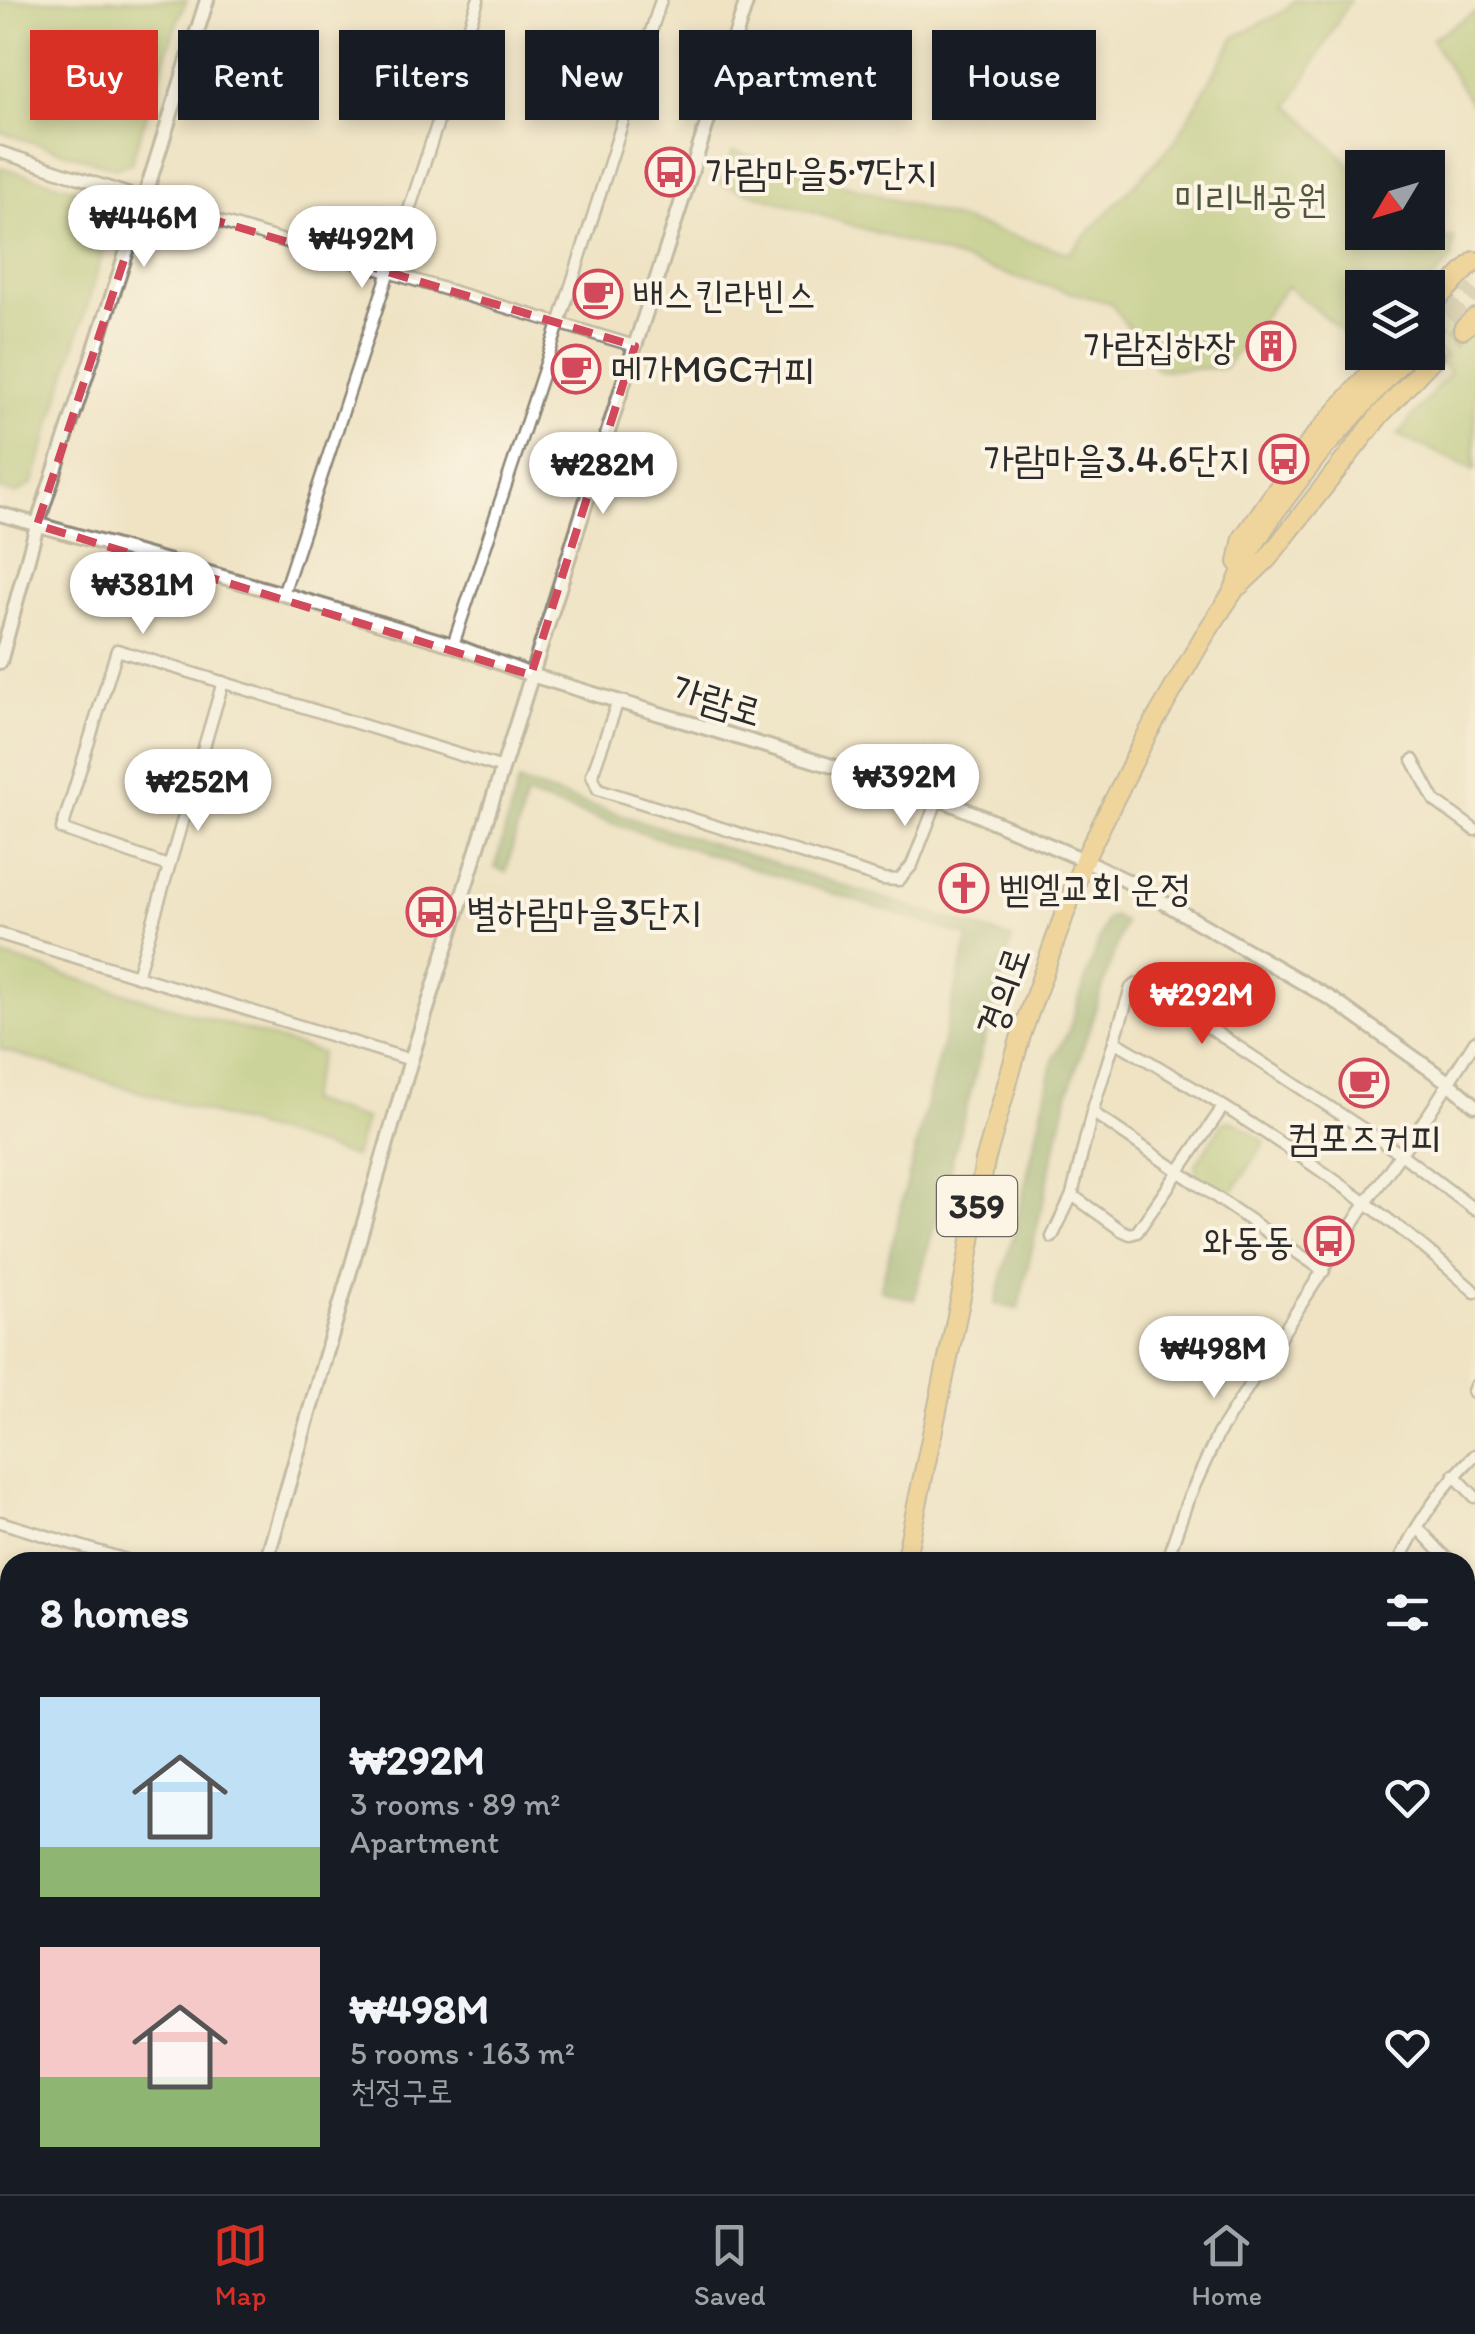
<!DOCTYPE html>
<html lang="en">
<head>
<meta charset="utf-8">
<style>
  :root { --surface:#171b24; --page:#242831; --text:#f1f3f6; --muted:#9ea1a6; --line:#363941; --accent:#d93025 }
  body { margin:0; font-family:Itim,"Poor Story",sans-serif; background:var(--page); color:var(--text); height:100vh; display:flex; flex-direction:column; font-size:38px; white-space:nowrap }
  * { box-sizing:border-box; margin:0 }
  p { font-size:32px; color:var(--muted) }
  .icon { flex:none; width:55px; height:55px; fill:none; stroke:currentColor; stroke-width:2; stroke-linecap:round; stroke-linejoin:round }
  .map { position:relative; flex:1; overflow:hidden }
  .side { position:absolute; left:0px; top:1552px; width:1475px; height:642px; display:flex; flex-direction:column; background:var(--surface); border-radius:30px 30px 0 0; box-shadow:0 5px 15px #0003 }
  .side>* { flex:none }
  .banner { position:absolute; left:30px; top:30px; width:1415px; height:90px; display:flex; gap:20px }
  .needle { width:65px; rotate:232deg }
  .tools { position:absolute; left:1345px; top:150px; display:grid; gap:20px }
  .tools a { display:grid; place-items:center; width:100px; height:100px; border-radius:0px; background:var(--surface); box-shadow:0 5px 15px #0003; font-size:50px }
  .price { position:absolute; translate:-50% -85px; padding:0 22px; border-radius:35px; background:#fff; color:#222; font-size:32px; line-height:65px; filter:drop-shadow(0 2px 5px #0008) }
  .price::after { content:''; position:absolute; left:50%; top:60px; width:30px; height:22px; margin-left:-15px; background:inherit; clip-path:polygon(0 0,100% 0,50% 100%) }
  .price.active { background:var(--accent); color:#fff }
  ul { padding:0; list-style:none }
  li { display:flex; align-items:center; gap:30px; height:250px; padding:0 40px }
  li span { display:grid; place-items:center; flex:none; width:280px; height:200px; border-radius:0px; color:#555 }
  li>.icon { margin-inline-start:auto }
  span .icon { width:120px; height:120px; fill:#fffc; stroke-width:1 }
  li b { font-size:42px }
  h2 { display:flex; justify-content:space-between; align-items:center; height:120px; padding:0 40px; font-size:42px }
  .pill { padding:0 35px; border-radius:0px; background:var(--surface); box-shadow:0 5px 15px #0003; font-size:35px; line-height:90px }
  .pill.active { background:var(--accent); color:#fff }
  .menu { display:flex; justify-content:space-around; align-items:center; height:140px; border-top:2px solid var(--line); background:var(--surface); font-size:28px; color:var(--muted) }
  .menu a { display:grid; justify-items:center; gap:5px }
  .menu .active { color:var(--accent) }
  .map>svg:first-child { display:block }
  .green { fill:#a3bf66; stroke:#677548; stroke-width:2.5 }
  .forest { fill:#82a65b; stroke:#566843; stroke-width:2.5 }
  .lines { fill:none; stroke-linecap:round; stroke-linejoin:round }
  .primary-tunnel { stroke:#c8bea5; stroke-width:18; stroke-dasharray:18 9; stroke-linecap:butt }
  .minor-casing { stroke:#8d8778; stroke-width:15 }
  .tertiary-casing { stroke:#8d8778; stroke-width:18 }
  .secondary-casing { stroke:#8d8778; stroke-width:20 }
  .primary-casing { stroke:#8d8778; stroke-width:22 }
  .minor { stroke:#fff; stroke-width:10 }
  .tertiary { stroke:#fff; stroke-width:12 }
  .secondary { stroke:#f9e7c3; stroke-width:15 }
  .primary { stroke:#f0c469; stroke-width:18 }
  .marked { fill:none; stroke:#d1495b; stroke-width:8; stroke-dasharray:20 12; stroke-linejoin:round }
  .labels { text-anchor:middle; stroke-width:8; stroke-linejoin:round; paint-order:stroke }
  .shield { fill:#fcf5e5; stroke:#6a6863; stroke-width:2.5 }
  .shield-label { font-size:35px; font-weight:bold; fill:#2b2b2b }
  .poi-label { font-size:38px; fill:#2b2b2b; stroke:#fcf5e5; text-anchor:start }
  .park-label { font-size:38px; fill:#4f573d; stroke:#fcf5e5 }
  .street-label { font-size:38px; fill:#2b2b2b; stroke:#fcf5e5 }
</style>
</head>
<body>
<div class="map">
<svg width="1475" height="2194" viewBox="0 0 1475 2194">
  <rect width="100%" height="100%" fill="#fcf5e5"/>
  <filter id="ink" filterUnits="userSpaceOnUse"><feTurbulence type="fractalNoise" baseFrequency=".01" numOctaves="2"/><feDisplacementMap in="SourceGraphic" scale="20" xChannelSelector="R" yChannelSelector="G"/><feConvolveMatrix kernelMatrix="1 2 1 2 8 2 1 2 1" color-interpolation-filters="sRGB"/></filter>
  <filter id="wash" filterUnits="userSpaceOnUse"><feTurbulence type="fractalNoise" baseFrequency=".0048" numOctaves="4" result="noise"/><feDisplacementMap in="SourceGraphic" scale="40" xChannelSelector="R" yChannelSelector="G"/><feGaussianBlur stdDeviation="2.25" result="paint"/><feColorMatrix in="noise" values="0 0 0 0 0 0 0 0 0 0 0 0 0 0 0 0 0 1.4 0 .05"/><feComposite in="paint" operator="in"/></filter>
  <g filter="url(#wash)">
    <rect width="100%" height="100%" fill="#efe3c4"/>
    <!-- green -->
    <g class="green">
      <polygon points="0,0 187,0 178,19 131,163 115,168 0,132"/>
      <polygon points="1294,0 1350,0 1290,105 1362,177 1362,232 1418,233 1428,241 1454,238 1452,259 1425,287 1362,288 1362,347 1287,286 1224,368 1157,370 1111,303 1018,278 720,183 733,151 1069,253 1174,143 1235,37 1286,10"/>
      <polygon points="1475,12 1475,110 1431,39"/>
      <polygon points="0,167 106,198 115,213 33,483 16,494 0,489"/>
      <polygon points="1428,295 1475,341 1475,470 1398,435 1450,372 1428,351"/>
      <polygon points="0,955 321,1053 307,1101 365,1119 354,1157 0,1049"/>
      <polygon points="1232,1120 1265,1142 1229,1197 1198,1177 1195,1166 1223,1122"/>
    </g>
    <!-- forest -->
    <g class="forest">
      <polygon points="518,782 1012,939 914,1300 880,1290 969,937 526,796 506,872 495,868"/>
      <polygon points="1113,916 1124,922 1069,1090 1018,1309 995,1304 1015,1229 1054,1057 1068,1032 1106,920"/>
    </g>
  </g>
  <g filter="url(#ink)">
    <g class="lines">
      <!-- primary-tunnel -->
      <g class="primary-tunnel">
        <polyline points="1428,335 1475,290"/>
        <polyline points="1434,357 1463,329"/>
        <polyline points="711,2194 717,2185"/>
      </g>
      <!-- minor casing -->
      <g class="minor-casing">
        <g id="minor">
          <polyline points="0,152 144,199 635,346"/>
          <polyline points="283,594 478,0"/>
          <polyline points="453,645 559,324 661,0"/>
          <polyline points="618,701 592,775 598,789 883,879 899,880 912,865 938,798"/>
          <polyline points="1413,760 1435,801 1475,830"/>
          <polyline points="168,866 62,829 117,650 503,768"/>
          <polyline points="0,934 411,1060"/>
          <polyline points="137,976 223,682"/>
          <path d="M 1114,1041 C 1212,1097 1309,1158 1398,1227 C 1425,1247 1450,1270 1475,1292"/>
          <polyline points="1092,1112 1324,1271"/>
          <polyline points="1072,1195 1121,1230 1130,1234 1137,1232 1223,1107"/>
          <polyline points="1052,1237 1072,1195 1092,1112 1131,988 1137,984 1144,985 1401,1154 1475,1210"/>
          <polyline points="1475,1386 1473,1391 1475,1394"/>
          <polyline points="1454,1475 1475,1497"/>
          <polyline points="0,1522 133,1562"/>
          <polyline points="1418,1528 1450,1562"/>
          <polyline points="1166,1562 1187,1502 1218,1434 1366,1203 1430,1112 1475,1041"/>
          <path d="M 1399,1562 C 1417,1522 1443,1486 1475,1455"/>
          <polyline points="1465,1579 1475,1590"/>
          <polyline points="1465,1632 1475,1611"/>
          <polyline points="1465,1678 1475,1701"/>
          <polyline points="1465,1715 1475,1707"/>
          <polyline points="1465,1790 1475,1797"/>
          <polyline points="1465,1851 1475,1856"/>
          <polyline points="1465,1901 1475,1903"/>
          <polyline points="1465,2048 1475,2051"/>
          <polyline points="829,2194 834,2185"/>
        </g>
      </g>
      <!-- tertiary casing -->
      <g class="tertiary-casing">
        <g id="tertiary">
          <polyline points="0,514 283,594 453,645 531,675 938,798 1084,860 1125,880 1333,1000 1448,1082 1475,1105"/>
          <polyline points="0,662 37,525 144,199 207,0"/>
          <polyline points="266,1562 411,1060 635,346 747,0"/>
        </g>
      </g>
      <!-- secondary casing -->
      <g class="secondary-casing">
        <g id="secondary">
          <polyline points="0,2029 10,2031"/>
          <polyline points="0,2053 10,2056"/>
          <polyline points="487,2185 521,2194"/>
          <polyline points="571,2185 602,2194"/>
          <polyline points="601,2194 654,2185"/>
        </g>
      </g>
      <!-- primary casing -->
      <g class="primary-casing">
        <g id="primary">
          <polyline points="1434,302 1475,261"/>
          <polyline points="1463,329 1475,318"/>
          <polyline points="1238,562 1243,538 1311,441 1388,352"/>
          <polyline points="1240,585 1268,558 1380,415 1434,357"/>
          <polyline points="905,1562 962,1292 985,1161 1022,1032 1084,860 1145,738 1204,636 1233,592 1251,549 1274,513 1318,455 1410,352"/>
          <polyline points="696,2185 705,2194"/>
          <polyline points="679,2194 686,2185"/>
          <polyline points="726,2194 732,2185"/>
          <polyline points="746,2194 747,2185"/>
        </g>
      </g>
      <!-- minor -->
      <use href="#minor" class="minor"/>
      <!-- tertiary -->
      <use href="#tertiary" class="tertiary"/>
      <!-- secondary -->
      <use href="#secondary" class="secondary"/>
      <!-- primary -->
      <use href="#primary" class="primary"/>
    </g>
  </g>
  <!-- marked area -->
  <path d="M0 0H1475V2194H0ZM 144,199 L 635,346 L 531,675 L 37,525 Z" fill="#efe3c4" fill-opacity=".55" fill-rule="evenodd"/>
  <path class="marked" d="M 144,199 L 635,346 L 531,675 L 37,525 Z"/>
  <!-- icons -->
  <defs>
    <g id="bus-ring" transform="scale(2.5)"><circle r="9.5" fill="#fcf5e5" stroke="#d1495b" stroke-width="1.5"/><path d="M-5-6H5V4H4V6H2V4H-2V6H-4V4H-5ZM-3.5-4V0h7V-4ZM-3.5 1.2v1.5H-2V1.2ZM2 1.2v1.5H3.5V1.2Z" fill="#d1495b"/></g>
    <g id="cafe-ring" transform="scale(2.5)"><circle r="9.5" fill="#fcf5e5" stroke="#d1495b" stroke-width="1.5"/><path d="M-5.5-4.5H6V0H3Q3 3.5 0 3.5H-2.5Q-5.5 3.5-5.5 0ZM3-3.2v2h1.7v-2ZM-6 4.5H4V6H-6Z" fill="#d1495b"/></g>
    <g id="building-ring" transform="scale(2.5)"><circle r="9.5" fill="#fcf5e5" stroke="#d1495b" stroke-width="1.5"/><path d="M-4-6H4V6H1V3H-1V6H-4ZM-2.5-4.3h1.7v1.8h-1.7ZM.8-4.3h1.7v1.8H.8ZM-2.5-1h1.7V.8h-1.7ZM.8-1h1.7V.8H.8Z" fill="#d1495b"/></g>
    <g id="church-ring" transform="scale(2.5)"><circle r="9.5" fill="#fcf5e5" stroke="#d1495b" stroke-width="1.5"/><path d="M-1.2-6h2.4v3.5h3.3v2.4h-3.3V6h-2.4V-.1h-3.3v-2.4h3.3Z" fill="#d1495b"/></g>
  </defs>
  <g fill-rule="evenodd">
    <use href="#bus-ring" x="670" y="172"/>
    <use href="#cafe-ring" x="598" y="294"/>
    <use href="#building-ring" x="1271" y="346"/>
    <use href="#cafe-ring" x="576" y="369"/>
    <use href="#bus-ring" x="1284" y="459"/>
    <use href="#church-ring" x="964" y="888"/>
    <use href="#bus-ring" x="431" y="912"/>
    <use href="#cafe-ring" x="1364" y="1083"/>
    <use href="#bus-ring" x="1329" y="1241"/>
  </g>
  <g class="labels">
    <!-- shield labels -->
    <rect class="shield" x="937" y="1176" width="80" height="60" rx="8"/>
    <g class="shield-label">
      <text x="977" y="1218">359</text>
    </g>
    <!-- poi labels -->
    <g class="poi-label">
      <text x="705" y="185">가람마을5·7단지</text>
      <text x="633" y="307">배스킨라빈스</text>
      <text x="1236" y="359" text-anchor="end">가람집하장</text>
      <text x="611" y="382">메가MGC커피</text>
      <text x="1249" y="472" text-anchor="end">가람마을3.4.6단지</text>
      <text x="999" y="901">벧엘교회 운정</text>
      <text x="466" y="925">별하람마을3단지</text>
      <text x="1364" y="1150" text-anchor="middle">컴포즈커피</text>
      <text x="1294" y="1254" text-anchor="end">와동동</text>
    </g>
    <!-- park labels -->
    <g class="park-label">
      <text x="1251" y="212">미리내공원</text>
    </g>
    <!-- street labels -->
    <g class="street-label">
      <text transform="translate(717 700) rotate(17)" y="13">가람로</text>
      <text transform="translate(1003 991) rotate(-71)" y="13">경의로</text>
    </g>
  </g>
</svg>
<div class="tools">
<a><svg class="needle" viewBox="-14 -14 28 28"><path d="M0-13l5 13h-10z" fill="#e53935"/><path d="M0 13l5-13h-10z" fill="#9ea1a6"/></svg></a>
<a><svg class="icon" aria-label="layers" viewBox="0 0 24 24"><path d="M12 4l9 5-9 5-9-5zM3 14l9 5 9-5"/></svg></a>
</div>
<b class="price" style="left:144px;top:270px">₩446M</b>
<b class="price" style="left:362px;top:291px">₩492M</b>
<b class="price" style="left:603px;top:517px">₩282M</b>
<b class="price" style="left:143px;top:637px">₩381M</b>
<b class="price" style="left:905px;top:829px">₩392M</b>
<b class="price" style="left:198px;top:834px">₩252M</b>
<b class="price active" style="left:1202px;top:1047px">₩292M</b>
<b class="price" style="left:1214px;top:1401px">₩498M</b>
<div class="banner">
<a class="pill active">Buy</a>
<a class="pill">Rent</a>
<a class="pill">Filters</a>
<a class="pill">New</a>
<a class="pill">Apartment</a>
<a class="pill">House</a>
</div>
<section class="side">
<h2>8 homes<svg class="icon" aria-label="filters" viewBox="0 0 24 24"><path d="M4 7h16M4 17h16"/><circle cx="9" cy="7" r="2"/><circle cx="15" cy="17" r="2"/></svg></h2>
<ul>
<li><span style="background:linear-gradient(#bfe0f5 75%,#8fb573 0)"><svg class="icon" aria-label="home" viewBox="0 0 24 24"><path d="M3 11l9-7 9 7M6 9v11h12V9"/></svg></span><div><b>₩292M</b><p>3 rooms · 89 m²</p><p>Apartment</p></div><svg class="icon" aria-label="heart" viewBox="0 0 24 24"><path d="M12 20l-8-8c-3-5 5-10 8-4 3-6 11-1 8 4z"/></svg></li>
<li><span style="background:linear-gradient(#f6c9c9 65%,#8fb573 0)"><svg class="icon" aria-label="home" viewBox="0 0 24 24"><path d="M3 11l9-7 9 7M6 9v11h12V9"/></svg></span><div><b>₩498M</b><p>5 rooms · 163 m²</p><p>천정구로</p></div><svg class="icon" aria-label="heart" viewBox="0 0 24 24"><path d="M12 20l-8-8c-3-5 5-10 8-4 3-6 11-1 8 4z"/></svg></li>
</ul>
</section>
</div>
<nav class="menu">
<a class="active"><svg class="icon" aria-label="map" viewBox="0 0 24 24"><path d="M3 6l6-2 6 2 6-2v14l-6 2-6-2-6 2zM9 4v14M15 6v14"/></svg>Map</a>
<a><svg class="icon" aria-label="saved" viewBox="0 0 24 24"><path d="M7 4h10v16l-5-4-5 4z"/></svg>Saved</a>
<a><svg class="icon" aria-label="home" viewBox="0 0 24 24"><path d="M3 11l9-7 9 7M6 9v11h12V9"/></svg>Home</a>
</nav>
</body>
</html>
